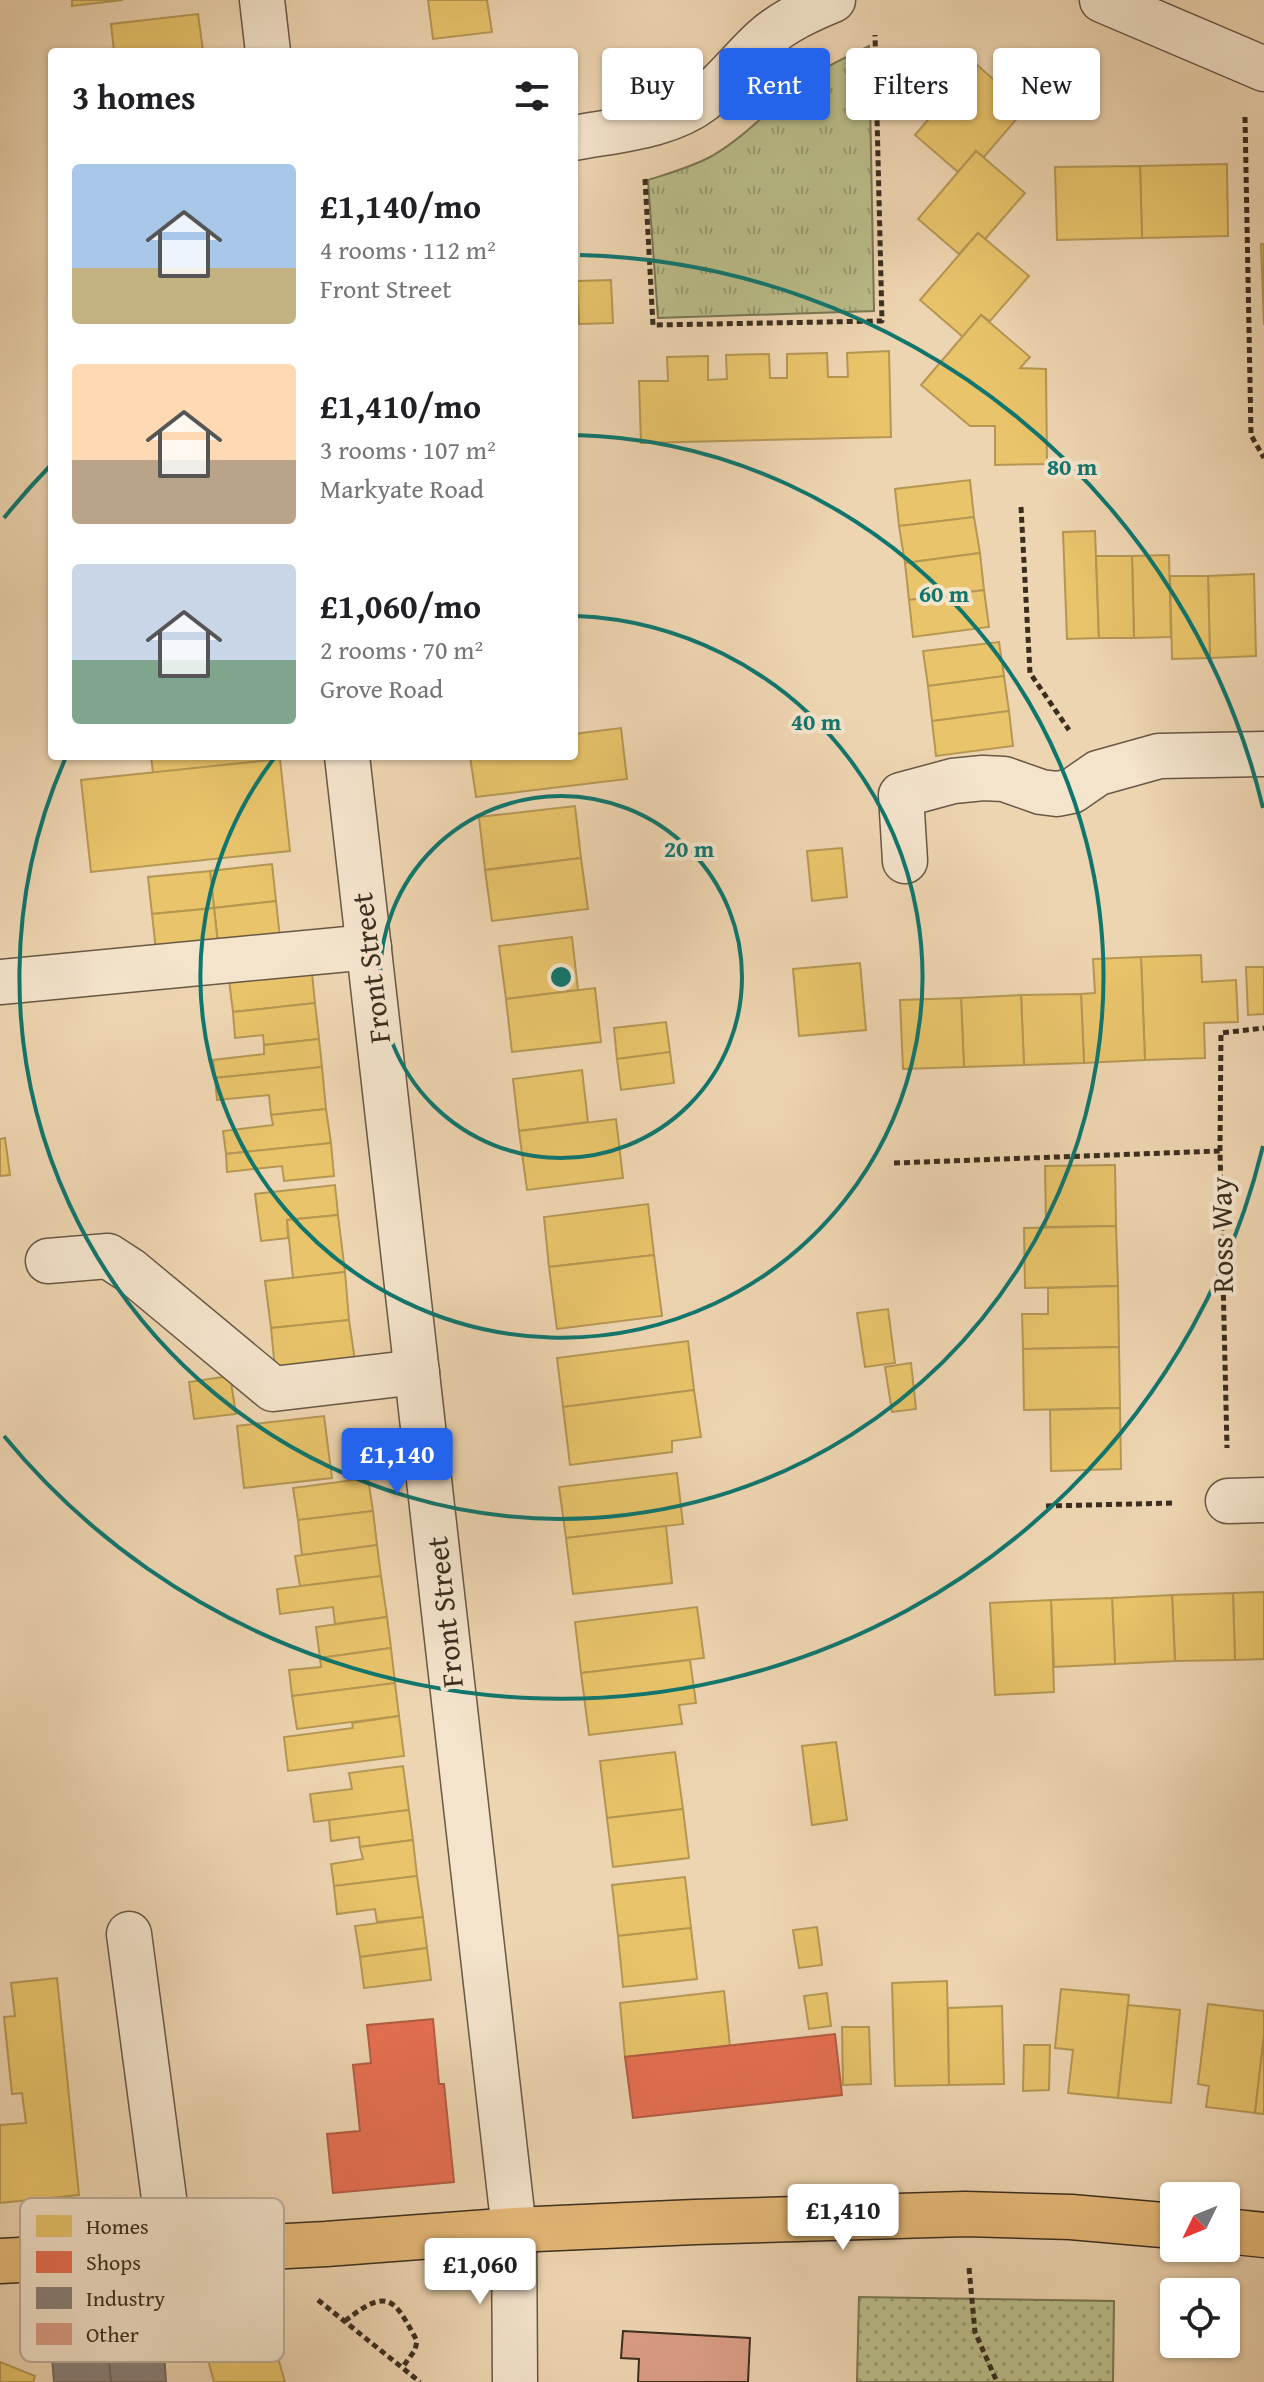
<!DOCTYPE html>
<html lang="en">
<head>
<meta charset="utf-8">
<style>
  :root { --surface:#fff; --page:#f2f2f2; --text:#202124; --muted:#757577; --accent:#2563eb }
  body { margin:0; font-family:"Gentium Book Plus",serif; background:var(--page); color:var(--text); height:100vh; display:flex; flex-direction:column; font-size:30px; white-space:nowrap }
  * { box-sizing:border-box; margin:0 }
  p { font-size:26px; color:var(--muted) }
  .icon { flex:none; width:44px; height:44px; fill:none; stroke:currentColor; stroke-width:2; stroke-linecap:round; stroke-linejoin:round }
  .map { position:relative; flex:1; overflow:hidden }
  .details { position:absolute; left:48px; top:48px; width:530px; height:712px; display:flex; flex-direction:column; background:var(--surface); border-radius:8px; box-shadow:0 2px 6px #0004 }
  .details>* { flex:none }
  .hud { position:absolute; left:602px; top:48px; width:542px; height:72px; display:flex; gap:16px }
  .needle { width:52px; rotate:227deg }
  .fabs { position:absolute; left:1160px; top:2182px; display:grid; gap:16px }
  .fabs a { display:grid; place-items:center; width:80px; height:80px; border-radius:8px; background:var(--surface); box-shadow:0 2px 6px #0004; font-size:40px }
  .price { position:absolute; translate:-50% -68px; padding:0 18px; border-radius:8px; background:#fff; color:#222; font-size:26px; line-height:52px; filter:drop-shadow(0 2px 4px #0008) }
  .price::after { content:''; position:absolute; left:50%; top:48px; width:24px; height:18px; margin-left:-12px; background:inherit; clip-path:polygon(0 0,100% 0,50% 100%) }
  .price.selected { background:var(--accent); color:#fff }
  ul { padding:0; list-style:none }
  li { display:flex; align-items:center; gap:24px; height:200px; padding:0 24px }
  li span { display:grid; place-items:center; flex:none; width:224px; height:160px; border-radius:8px; color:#555 }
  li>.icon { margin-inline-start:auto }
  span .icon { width:96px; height:96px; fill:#fffc; stroke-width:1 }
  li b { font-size:34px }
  h2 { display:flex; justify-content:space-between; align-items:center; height:96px; padding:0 24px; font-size:34px }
  .pill { padding:0 28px; border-radius:8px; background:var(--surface); box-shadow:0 2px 6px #0004; font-size:28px; line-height:72px }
  .pill.selected { background:var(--accent); color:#fff }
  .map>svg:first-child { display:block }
  .grass { fill:url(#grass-tufts); stroke:#7a7654; stroke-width:2 }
  .park { fill:url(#park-dots); stroke:#7a7654; stroke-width:2 }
  .homes { fill:#e9c46a; stroke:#b59754; stroke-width:2 }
  .shops { fill:#e76f51; stroke:#b35c42; stroke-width:2 }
  .industry { fill:#8a817c; stroke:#726860; stroke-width:2 }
  .building { fill:#db9e86; stroke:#3b2e1f; stroke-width:2 }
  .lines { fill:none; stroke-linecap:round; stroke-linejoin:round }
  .minor-casing { stroke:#685844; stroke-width:47 }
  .major-casing { stroke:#3b2e1f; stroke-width:47 }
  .path { stroke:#3b2e1f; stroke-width:5; stroke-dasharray:6 4; stroke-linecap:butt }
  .minor { stroke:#f4e4cc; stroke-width:44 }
  .major { stroke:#e7ba78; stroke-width:44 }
  .ring { fill:none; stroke:#0f766e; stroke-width:4 }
  .labels { text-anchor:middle; stroke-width:8; stroke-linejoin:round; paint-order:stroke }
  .street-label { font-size:30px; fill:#3b2e1f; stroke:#f4e4cc }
  .key { fill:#f4e4cc; stroke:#bcad98; stroke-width:2 }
  .key-label { font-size:22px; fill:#3b2e1f }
  .centre { fill:#0f766e; stroke:#f4e4cc; stroke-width:4 }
  .ring-label { font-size:24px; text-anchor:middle; font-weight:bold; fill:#0f766e; stroke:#f4e4cc; stroke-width:8; stroke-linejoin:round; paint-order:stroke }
</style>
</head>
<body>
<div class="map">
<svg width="1264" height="2382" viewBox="0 0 1264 2382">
  <defs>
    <pattern id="grass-tufts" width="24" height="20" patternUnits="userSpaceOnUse" patternTransform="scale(2)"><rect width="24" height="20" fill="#babd8a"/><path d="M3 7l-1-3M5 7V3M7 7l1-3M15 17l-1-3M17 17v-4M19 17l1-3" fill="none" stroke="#989a70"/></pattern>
    <pattern id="park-dots" width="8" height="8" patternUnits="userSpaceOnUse" patternTransform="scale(2)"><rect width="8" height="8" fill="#babd8a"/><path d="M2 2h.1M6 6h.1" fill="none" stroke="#989a70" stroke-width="1.8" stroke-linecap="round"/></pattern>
  </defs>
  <rect width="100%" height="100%" fill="#eed5b1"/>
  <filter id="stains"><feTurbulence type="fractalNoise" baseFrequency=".0025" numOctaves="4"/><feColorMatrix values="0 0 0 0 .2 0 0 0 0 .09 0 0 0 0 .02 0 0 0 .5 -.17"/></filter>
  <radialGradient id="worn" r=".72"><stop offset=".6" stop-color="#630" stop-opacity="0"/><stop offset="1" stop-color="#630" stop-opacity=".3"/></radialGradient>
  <!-- grass -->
  <path class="grass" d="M 869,46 L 874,311 L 658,318 L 648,180 C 670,173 692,167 712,156 C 743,138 767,112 794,89 C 816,71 844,58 869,46 Z"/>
  <!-- park -->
  <polygon class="park" points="859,2297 1114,2301 1113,2382 857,2382"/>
  <!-- homes -->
  <g class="homes">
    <polygon points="72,0 123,0 72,6"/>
    <polygon points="428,0 487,0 492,32 433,39"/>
    <polygon points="198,14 203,51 114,52 111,24"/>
    <polygon points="976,64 1026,108 984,157 976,151 958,172 915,135"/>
    <polygon points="976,151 1025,193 985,239 978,233 959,254 918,219"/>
    <polygon points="1227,164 1228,236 1142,238 1140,166"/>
    <polygon points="1140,166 1142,238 1057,240 1055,167"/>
    <polygon points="978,233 1029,276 990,321 981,315 963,337 920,300"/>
    <polygon points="1261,244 1264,244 1264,325"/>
    <polygon points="611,280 613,323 579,324 577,281"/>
    <polygon points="981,315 1030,357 1020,368 1046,369 1047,464 995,465 995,426 970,426 921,385"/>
    <polygon points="889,351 891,437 641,443 639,381 668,381 667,357 708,356 708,380 727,379 726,355 769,354 770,378 787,378 787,354 827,353 828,377 848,377 847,353"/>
    <polygon points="970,480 974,517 899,526 895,489"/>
    <polygon points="974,517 980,553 905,563 899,526"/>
    <polygon points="1095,531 1099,638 1067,639 1063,532"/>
    <polygon points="980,553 984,590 909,600 905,563"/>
    <polygon points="1169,555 1171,637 1134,638 1132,556"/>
    <polygon points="1096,556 1132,556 1134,638 1099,638"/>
    <polygon points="1254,574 1256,656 1210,658 1208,576"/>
    <polygon points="1170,576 1208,576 1210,658 1172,659"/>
    <polygon points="984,590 989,627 913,637 909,600"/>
    <polygon points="999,642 1004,676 928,686 923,651"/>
    <polygon points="1004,676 1009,711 932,721 928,686"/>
    <polygon points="1009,711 1013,746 936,756 932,721"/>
    <polygon points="621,728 627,779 476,797 470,756 574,756 574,734"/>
    <polygon points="151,756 279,756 280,759 153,773"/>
    <polygon points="280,759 290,851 91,872 81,780"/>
    <polygon points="575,806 581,858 485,870 479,817"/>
    <polygon points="842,848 847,897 812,901 807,851"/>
    <polygon points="581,858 588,909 492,921 485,870"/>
    <polygon points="272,864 276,901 214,908 210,871"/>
    <polygon points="210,871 214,908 152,914 148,877"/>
    <polygon points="276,901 280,938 218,944 214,908"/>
    <polygon points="214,908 218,944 156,951 152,914"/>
    <polygon points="572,937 578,990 506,999 499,946"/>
    <polygon points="1201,955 1202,982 1236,980 1238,1022 1204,1023 1205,1058 1145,1060 1141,957"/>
    <polygon points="1141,957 1145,1060 1084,1063 1081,994 1095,993 1093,959"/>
    <polygon points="311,963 315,1003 233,1012 228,972"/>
    <polygon points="860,963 866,1030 799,1036 793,969"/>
    <polygon points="1246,967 1264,967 1264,1014 1248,1015"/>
    <polygon points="595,988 601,1042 512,1052 506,999"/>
    <polygon points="1081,994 1084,1063 1024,1065 1021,995"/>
    <polygon points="1021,995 1024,1065 964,1067 961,998"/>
    <polygon points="961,998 964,1067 903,1069 900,1000"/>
    <polygon points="315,1003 319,1039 264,1045 263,1035 235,1038 233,1012"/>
    <polygon points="666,1022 670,1052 617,1059 614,1028"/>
    <polygon points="319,1039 322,1067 215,1078 213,1060 264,1054 264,1045"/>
    <polygon points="670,1052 674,1083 621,1090 617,1059"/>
    <polygon points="322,1067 326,1109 271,1115 269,1095 217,1100 215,1078"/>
    <polygon points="582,1070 588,1122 519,1131 513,1079"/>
    <polygon points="326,1109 331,1143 226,1154 223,1131 273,1125 271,1115"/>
    <polygon points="616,1119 623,1178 527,1190 519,1131"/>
    <polygon points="5,1138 10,1175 0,1176 0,1139"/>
    <polygon points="331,1143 334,1176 284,1181 282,1166 227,1172 226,1154"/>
    <polygon points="1115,1165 1116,1226 1046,1227 1045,1166"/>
    <polygon points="335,1185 338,1215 287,1220 288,1238 261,1241 255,1194"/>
    <polygon points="648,1204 654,1255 549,1267 544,1217"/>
    <polygon points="338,1215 345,1272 293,1278 287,1220"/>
    <polygon points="1116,1226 1118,1286 1025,1288 1024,1228"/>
    <polygon points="654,1255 662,1316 557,1329 549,1267"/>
    <polygon points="345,1272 349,1320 271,1328 265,1281"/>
    <polygon points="1118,1286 1119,1347 1023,1349 1022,1314 1048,1314 1048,1288"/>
    <polygon points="888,1309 895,1363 865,1367 857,1313"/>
    <polygon points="349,1320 355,1361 275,1369 271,1328"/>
    <polygon points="688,1341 694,1390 563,1407 557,1358"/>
    <polygon points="1119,1347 1120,1408 1024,1410 1023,1349"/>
    <polygon points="911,1363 916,1409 892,1412 885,1367"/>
    <polygon points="230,1376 236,1414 194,1419 189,1382"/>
    <polygon points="694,1390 701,1437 672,1441 672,1452 570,1465 563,1407"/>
    <polygon points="1120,1408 1121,1469 1051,1471 1050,1410"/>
    <polygon points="324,1416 332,1478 244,1488 237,1426"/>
    <polygon points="677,1473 683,1524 566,1538 559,1487"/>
    <polygon points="368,1478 373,1511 298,1520 293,1488"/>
    <polygon points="373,1511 377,1545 302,1555 298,1520"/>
    <polygon points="666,1526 672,1583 573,1594 566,1538"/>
    <polygon points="377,1545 381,1576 300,1586 295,1556"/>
    <polygon points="381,1576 387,1617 335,1624 333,1607 280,1614 277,1589"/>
    <polygon points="1264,1592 1264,1659 1235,1660 1233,1593"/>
    <polygon points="1233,1593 1235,1660 1175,1661 1172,1595"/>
    <polygon points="1172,1595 1175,1661 1115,1664 1112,1598"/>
    <polygon points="1112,1598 1115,1664 1054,1667 1051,1600"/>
    <polygon points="1051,1600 1054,1692 995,1695 990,1603"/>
    <polygon points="697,1607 704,1658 581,1673 575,1622"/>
    <polygon points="387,1617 391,1648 320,1658 316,1627"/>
    <polygon points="391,1648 395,1683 292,1696 289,1670 321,1667 320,1658"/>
    <polygon points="690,1660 696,1703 679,1705 682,1724 589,1735 581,1673"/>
    <polygon points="395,1683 399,1716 297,1729 292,1696"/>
    <polygon points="399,1716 404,1756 288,1771 284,1737 353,1728 352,1723"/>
    <polygon points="836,1742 847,1820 812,1825 802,1746"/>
    <polygon points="675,1752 683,1809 607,1818 600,1761"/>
    <polygon points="403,1766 409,1810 314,1822 310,1794 352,1789 349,1773"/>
    <polygon points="683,1809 689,1858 613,1867 607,1818"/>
    <polygon points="409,1810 413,1840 360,1847 359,1837 331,1841 329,1820"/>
    <polygon points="413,1840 417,1876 334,1886 331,1864 363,1859 360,1847"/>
    <polygon points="417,1876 423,1917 377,1922 375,1909 337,1914 334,1886"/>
    <polygon points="685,1877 691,1928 618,1936 612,1885"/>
    <polygon points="423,1917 427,1948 360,1957 355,1926"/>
    <polygon points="817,1927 822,1965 799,1968 793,1930"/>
    <polygon points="691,1928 697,1979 623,1987 618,1936"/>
    <polygon points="427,1948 431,1980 364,1988 360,1957"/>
    <polygon points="57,1978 79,2195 0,2203 0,2125 26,2123 22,2093 12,2094 4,2017 15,2016 11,1983"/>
    <polygon points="947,1981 949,2085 895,2086 892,1983"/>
    <polygon points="1061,1989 1129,1995 1118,2098 1068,2093 1073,2050 1055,2048"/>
    <polygon points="724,1991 730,2046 625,2057 620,2003"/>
    <polygon points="827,1993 831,2026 809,2029 804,1996"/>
    <polygon points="1208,2004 1264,2011 1264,2035 1255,2113 1206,2107 1209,2086 1198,2084"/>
    <polygon points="1128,2005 1180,2010 1171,2103 1118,2098"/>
    <polygon points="1002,2006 1004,2084 949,2085 948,2008"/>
    <polygon points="842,2027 869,2027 871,2084 843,2085"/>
    <polygon points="1264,2035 1264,2114 1255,2113"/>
    <polygon points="1024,2045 1050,2045 1049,2090 1023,2091"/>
    <polygon points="270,2330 285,2382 214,2382 205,2349"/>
    <polygon points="0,2362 35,2376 33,2382 0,2382"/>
  </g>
  <!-- shops -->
  <g class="shops">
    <polygon points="433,2019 439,2084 444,2084 454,2182 333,2193 327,2134 360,2131 353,2065 371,2063 367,2025"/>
    <polygon points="835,2034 842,2095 633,2118 625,2057"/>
  </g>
  <!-- industry -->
  <g class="industry">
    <polygon points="163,2338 166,2382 111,2382 107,2342"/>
    <polygon points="107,2342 111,2382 54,2382 51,2346"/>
  </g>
  <!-- building -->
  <polygon class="building" points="623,2331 750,2338 748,2382 638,2382 639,2359 621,2358"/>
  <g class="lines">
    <!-- minor casing -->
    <g class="minor-casing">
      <g id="minor">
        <polyline points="262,0 268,52"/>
        <polyline points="1102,0 1264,69"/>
        <path d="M 574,138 C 616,130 668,127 703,100 C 725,82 743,58 764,39 C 784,21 809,10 833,0"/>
        <polyline points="347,756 514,2230 515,2382"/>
        <polyline points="905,861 901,795 953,781 983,778 1004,779 1041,792 1057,794 1072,791 1098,773 1159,756 1264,754"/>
        <polyline points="0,982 369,947"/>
        <polyline points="48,1261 108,1256 131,1271 273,1389 417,1372"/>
        <polyline points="1228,1501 1264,1500"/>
        <polyline points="129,1934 171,2251"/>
      </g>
    </g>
    <!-- major casing -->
    <g class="major-casing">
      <g id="major">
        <polyline points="1226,2231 1264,2235"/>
        <polyline points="0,2261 326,2244 514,2230 695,2222 965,2214 1071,2217 1174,2226"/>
      </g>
    </g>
    <!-- path -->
    <g class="path">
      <polyline points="1245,117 1251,435 1264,458"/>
      <polyline points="645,179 653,325 882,321 875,35"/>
      <polyline points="1021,507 1030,673 1069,730"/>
      <polyline points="1220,1151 1221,1033 1264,1028"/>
      <polyline points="894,1163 1220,1151 1227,1448"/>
      <polyline points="1046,1506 1174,1503"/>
      <polyline points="969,2268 975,2332 997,2382"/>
      <polyline points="318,2300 420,2382"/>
      <path d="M 345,2321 C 388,2287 394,2298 417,2341 L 415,2350 L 402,2368"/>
    </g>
    <!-- minor -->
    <use href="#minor" class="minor"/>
    <!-- major -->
    <use href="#major" class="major"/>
  </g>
  <!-- distance rings -->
  <g class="ring">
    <circle cx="561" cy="977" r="181"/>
    <path d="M577 616A361 361 0 1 1 275 757"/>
    <path d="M575 435A542 542 0 1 1 66 757"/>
    <path d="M1263 1146A722 722 0 0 1 4 1436M4 518A722 722 0 0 1 50 466M580 255A722 722 0 0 1 1263 808"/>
  </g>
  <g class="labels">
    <!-- street labels -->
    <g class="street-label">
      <text transform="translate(371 968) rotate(-97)" y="10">Front Street</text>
      <text transform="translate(1222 1235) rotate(-91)" y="10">Ross Way</text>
      <text transform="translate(445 1612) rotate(-96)" y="10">Front Street</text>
    </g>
  </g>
  <!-- legend -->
  <rect x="20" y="2198" width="264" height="164" rx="12" class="key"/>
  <rect x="36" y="2215" width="36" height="22" fill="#e9c46a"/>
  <rect x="36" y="2251" width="36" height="22" fill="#e76f51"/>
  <rect x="36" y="2287" width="36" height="22" fill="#8a817c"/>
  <rect x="36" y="2323" width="36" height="22" fill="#db9e86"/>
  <g class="key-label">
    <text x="86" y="2234">Homes</text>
    <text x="86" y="2270">Shops</text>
    <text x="86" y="2306">Industry</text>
    <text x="86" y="2342">Other</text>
  </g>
  <circle cx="561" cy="977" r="12" class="centre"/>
  <g class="ring-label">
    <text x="1072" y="475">80 m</text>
    <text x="944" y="602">60 m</text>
    <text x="816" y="730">40 m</text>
    <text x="689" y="857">20 m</text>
  </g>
  <rect width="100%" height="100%" filter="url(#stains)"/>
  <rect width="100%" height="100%" fill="url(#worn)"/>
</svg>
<div class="fabs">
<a><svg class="needle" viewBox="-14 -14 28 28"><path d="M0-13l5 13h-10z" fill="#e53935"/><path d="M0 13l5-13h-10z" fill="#757577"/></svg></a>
<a><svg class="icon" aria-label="locate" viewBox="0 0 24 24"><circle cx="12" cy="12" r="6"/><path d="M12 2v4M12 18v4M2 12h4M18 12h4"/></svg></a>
</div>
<b class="price selected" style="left:397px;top:1496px">£1,140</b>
<b class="price" style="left:843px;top:2252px">£1,410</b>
<b class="price" style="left:480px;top:2306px">£1,060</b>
<div class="hud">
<a class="pill">Buy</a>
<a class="pill selected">Rent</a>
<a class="pill">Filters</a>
<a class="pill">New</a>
</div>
<section class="details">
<h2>3 homes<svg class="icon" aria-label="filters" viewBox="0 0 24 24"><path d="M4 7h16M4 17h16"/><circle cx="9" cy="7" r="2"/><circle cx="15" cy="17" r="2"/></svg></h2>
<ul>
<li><span style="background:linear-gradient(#a9c7e8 65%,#c2b280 0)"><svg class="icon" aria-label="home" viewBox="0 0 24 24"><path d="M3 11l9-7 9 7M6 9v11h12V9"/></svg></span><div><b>£1,140/mo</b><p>4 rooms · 112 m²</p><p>Front Street</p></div></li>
<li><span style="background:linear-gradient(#ffd9b3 60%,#b9a48a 0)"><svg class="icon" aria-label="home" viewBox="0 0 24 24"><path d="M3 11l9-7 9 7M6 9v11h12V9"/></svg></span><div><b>£1,410/mo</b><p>3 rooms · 107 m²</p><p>Markyate Road</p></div></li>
<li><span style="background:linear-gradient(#c9d6e8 60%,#7fa58c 0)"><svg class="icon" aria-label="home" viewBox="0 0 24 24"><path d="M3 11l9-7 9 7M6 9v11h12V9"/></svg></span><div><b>£1,060/mo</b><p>2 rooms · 70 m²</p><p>Grove Road</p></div></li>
</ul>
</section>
</div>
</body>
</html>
